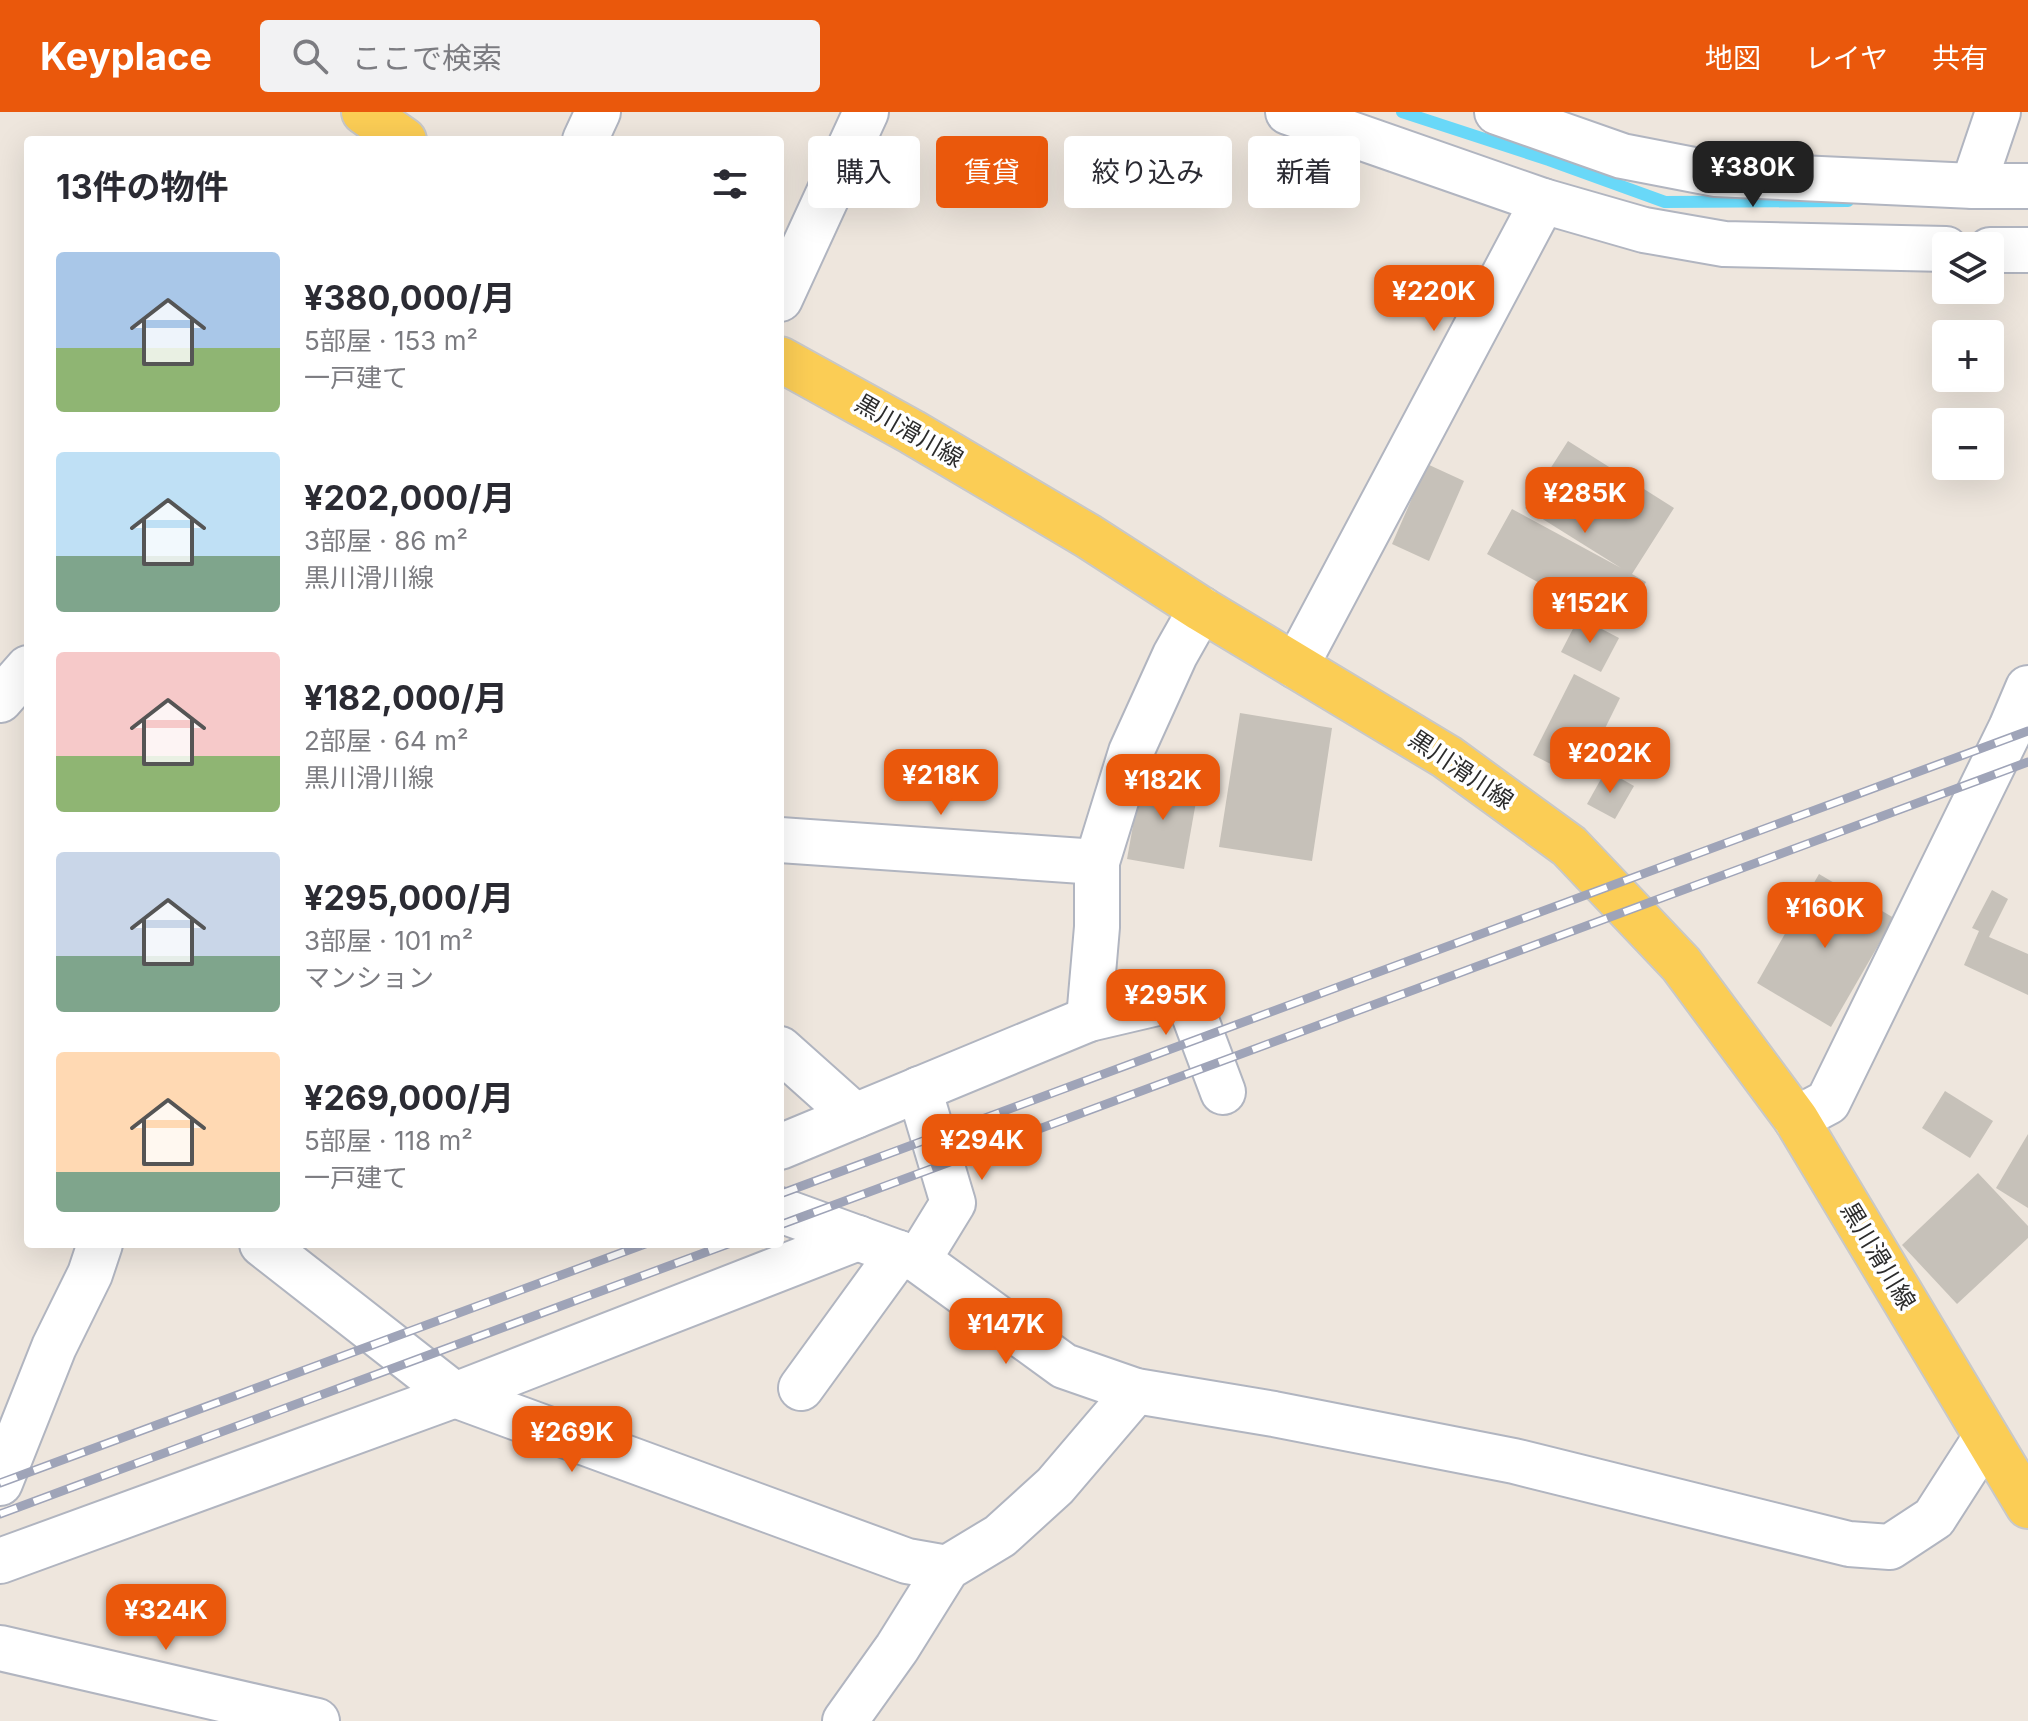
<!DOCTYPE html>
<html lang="ja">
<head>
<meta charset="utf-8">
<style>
  :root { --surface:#fff; --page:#f2f2f3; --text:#2b2b33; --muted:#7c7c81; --accent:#ea580c }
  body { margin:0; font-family:Inter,"Noto Sans JP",sans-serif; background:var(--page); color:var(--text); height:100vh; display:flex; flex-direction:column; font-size:30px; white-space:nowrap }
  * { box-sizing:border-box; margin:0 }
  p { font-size:26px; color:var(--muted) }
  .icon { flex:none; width:44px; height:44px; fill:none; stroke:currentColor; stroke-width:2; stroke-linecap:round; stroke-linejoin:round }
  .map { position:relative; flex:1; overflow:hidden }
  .panel { position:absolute; left:24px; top:24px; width:760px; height:1112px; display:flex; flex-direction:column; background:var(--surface); border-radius:8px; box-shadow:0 8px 32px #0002 }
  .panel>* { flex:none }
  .guide { position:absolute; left:808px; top:24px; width:760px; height:72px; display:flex; gap:16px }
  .buttons { position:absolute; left:1932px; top:120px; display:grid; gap:16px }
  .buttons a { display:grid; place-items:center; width:72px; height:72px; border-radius:8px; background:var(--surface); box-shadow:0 8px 32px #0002; font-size:40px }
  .price { position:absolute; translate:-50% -68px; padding:0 18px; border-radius:16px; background:var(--accent); color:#fff; font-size:26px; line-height:52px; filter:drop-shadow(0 2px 4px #0008) }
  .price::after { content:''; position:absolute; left:50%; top:48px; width:24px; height:18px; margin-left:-12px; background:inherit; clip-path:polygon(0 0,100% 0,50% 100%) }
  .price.current { background:#222; color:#fff }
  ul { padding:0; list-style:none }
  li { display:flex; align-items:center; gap:24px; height:200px; padding:0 32px }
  li span { display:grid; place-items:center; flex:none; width:224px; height:160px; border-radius:8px; color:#555 }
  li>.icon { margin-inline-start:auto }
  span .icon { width:96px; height:96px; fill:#fffc; stroke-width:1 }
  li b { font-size:34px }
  h2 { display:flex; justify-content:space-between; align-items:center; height:96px; padding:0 32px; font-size:34px }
  .tag { padding:0 28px; border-radius:8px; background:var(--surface); box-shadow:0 8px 32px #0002; font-size:28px; line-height:72px }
  .tag.current { background:var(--accent); color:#fff }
  header { display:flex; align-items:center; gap:48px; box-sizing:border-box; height:112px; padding:0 40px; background:var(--accent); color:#fff }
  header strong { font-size:38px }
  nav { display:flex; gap:44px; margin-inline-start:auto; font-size:28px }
  .search { width:560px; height:72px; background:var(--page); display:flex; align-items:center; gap:20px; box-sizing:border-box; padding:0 28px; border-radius:8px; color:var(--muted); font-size:30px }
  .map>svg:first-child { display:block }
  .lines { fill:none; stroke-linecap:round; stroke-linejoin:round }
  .stream { stroke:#69d8f8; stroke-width:12 }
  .building { fill:#c6c1b9 }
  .minor-casing { stroke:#b1b5c0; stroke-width:48 }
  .major-casing { stroke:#c8c8c8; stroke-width:48 }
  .minor { stroke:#fff; stroke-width:44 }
  .major { stroke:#fbcd55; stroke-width:44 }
  .rail-casing { stroke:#9fa4b8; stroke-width:9 }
  .rail { stroke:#fff; stroke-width:6; stroke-dasharray:18; stroke-linecap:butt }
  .labels { text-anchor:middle; stroke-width:7; stroke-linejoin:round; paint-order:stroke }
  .street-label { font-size:24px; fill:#2c2c2c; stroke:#fff }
</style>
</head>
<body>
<header>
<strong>Keyplace</strong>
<div class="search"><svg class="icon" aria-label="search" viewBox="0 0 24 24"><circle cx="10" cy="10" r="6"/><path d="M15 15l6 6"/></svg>ここで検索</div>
<nav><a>地図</a><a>レイヤ</a><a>共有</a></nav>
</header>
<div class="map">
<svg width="2028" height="1609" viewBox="0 0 2028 1609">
  <rect width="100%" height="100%" fill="#eee6dd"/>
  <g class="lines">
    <!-- stream -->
    <polyline class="stream" points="1402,0 1549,48 1665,90 1848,89"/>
  </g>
  <!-- building -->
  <g class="building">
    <polygon points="1568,329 1674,396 1632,462 1646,470 1621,516 1487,442 1512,397 1621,456 1525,396"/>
    <polygon points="1427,352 1464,369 1429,449 1392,432"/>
    <polygon points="1579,505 1619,526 1601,560 1561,540"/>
    <polygon points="1574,562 1620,586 1580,667 1533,643"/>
    <polygon points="1240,601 1332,616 1312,749 1219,735"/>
    <polygon points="1606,658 1634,674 1615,707 1587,692"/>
    <polygon points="1142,663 1199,673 1184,757 1127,747"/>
    <polygon points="1819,762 1894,806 1831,915 1757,871"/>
    <polygon points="1992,778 2008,787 1989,825 2028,842 2028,883 1964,853 1979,819 1972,816"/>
    <polygon points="1945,979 1993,1009 1970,1046 1922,1016"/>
    <polygon points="2028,1022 2028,1096 1996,1076"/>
    <polygon points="1978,1061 2028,1114 2028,1126 1957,1192 1902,1133"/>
  </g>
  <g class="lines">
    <!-- minor casing -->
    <g class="minor-casing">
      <g id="minor">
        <polyline points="1288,0 1543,89 1296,554"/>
        <polyline points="1497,0 1622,44 1715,62 1973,74 2028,74"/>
        <polyline points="585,28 598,0"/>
        <polyline points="1973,74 1998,0"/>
        <polyline points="1543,89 1644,118 1724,132 1946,137"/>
        <polyline points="1990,138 2028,138"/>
        <polyline points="780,187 866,0"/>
        <polyline points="0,588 28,556"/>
        <polyline points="780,728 1097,750"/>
        <polyline points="1089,907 1097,815 1097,750 1131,640 1175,543 1201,497"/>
        <polyline points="780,937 855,1004"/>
        <polyline points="1796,1007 1828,990 2011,616 2028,576"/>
        <polyline points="780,1035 1089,907 1187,884 1223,980"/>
        <polyline points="780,1098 918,1148 1064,1254 1136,1279 1274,1302 1514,1349 1849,1432 1890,1435 1934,1406 1986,1325"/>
        <polyline points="262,1132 455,1283 907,1449 947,1456"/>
        <polyline points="918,1148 953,1091 919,977"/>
        <polyline points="801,1276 899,1141"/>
        <polyline points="0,1371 54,1235 90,1162 100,1132"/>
        <polyline points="0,1449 455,1283 858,1126"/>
        <polyline points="0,1536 317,1609"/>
        <polyline points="845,1609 897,1536 947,1456 1000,1424 1055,1374 1136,1279"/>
      </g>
    </g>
    <!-- major casing -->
    <g class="major-casing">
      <g id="major">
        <polyline points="364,0 404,28"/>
        <polyline points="780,247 912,320 1088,424 1201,497 1447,645 1569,734 1681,852 1796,1007 2028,1394"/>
      </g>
    </g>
    <!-- minor -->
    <use href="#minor" class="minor"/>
    <!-- major -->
    <use href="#major" class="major"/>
    <!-- rail casing -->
    <g class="rail-casing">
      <g id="rail">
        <polyline points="780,1082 2028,619"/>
        <polyline points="780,1113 2028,650"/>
        <polyline points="0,1371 645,1132"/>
        <polyline points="0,1402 728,1132"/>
      </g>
    </g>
    <!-- rail -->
    <use href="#rail" class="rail"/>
  </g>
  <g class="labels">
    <!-- street labels -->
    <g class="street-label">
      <text transform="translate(909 319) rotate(30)" y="8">黒川滑川線</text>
      <text transform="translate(1461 658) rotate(34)" y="8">黒川滑川線</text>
      <text transform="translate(1878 1144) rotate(59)" y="8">黒川滑川線</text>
    </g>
  </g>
</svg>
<div class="buttons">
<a><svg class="icon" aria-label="layers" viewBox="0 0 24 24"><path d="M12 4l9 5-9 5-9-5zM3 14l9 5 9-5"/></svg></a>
<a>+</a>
<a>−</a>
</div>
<b class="price current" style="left:1753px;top:97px">¥380K</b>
<b class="price" style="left:1434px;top:221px">¥220K</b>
<b class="price" style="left:1585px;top:423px">¥285K</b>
<b class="price" style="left:1590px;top:533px">¥152K</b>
<b class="price" style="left:1610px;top:683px">¥202K</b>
<b class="price" style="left:941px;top:705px">¥218K</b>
<b class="price" style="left:1163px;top:710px">¥182K</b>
<b class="price" style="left:1825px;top:838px">¥160K</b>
<b class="price" style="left:1166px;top:925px">¥295K</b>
<b class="price" style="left:982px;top:1070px">¥294K</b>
<b class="price" style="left:1006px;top:1254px">¥147K</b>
<b class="price" style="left:572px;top:1362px">¥269K</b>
<b class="price" style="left:166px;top:1540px">¥324K</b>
<div class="guide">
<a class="tag">購入</a>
<a class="tag current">賃貸</a>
<a class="tag">絞り込み</a>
<a class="tag">新着</a>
</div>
<section class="panel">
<h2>13件の物件<svg class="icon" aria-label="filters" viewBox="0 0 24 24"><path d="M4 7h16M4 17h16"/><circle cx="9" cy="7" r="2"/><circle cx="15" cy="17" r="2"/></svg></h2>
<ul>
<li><span style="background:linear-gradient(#a9c7e8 60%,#8fb573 0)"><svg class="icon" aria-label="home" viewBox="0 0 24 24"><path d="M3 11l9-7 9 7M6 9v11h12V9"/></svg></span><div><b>¥380,000/月</b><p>5部屋 · 153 m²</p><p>一戸建て</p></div></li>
<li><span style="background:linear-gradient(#bfe0f5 65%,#7fa58c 0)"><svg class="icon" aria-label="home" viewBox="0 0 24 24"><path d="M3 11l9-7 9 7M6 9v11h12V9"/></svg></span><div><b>¥202,000/月</b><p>3部屋 · 86 m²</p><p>黒川滑川線</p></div></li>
<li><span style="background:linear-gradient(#f6c9c9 65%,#8fb573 0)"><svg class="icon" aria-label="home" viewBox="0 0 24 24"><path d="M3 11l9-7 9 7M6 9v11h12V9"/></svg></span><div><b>¥182,000/月</b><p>2部屋 · 64 m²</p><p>黒川滑川線</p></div></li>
<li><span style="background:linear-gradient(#c9d6e8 65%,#7fa58c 0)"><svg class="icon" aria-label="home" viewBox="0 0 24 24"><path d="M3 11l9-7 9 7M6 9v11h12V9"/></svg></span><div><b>¥295,000/月</b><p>3部屋 · 101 m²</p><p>マンション</p></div></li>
<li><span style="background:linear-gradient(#ffd9b3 75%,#7fa58c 0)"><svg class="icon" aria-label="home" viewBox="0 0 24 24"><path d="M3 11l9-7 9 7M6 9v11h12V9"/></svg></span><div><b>¥269,000/月</b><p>5部屋 · 118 m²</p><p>一戸建て</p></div></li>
</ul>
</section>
</div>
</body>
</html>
